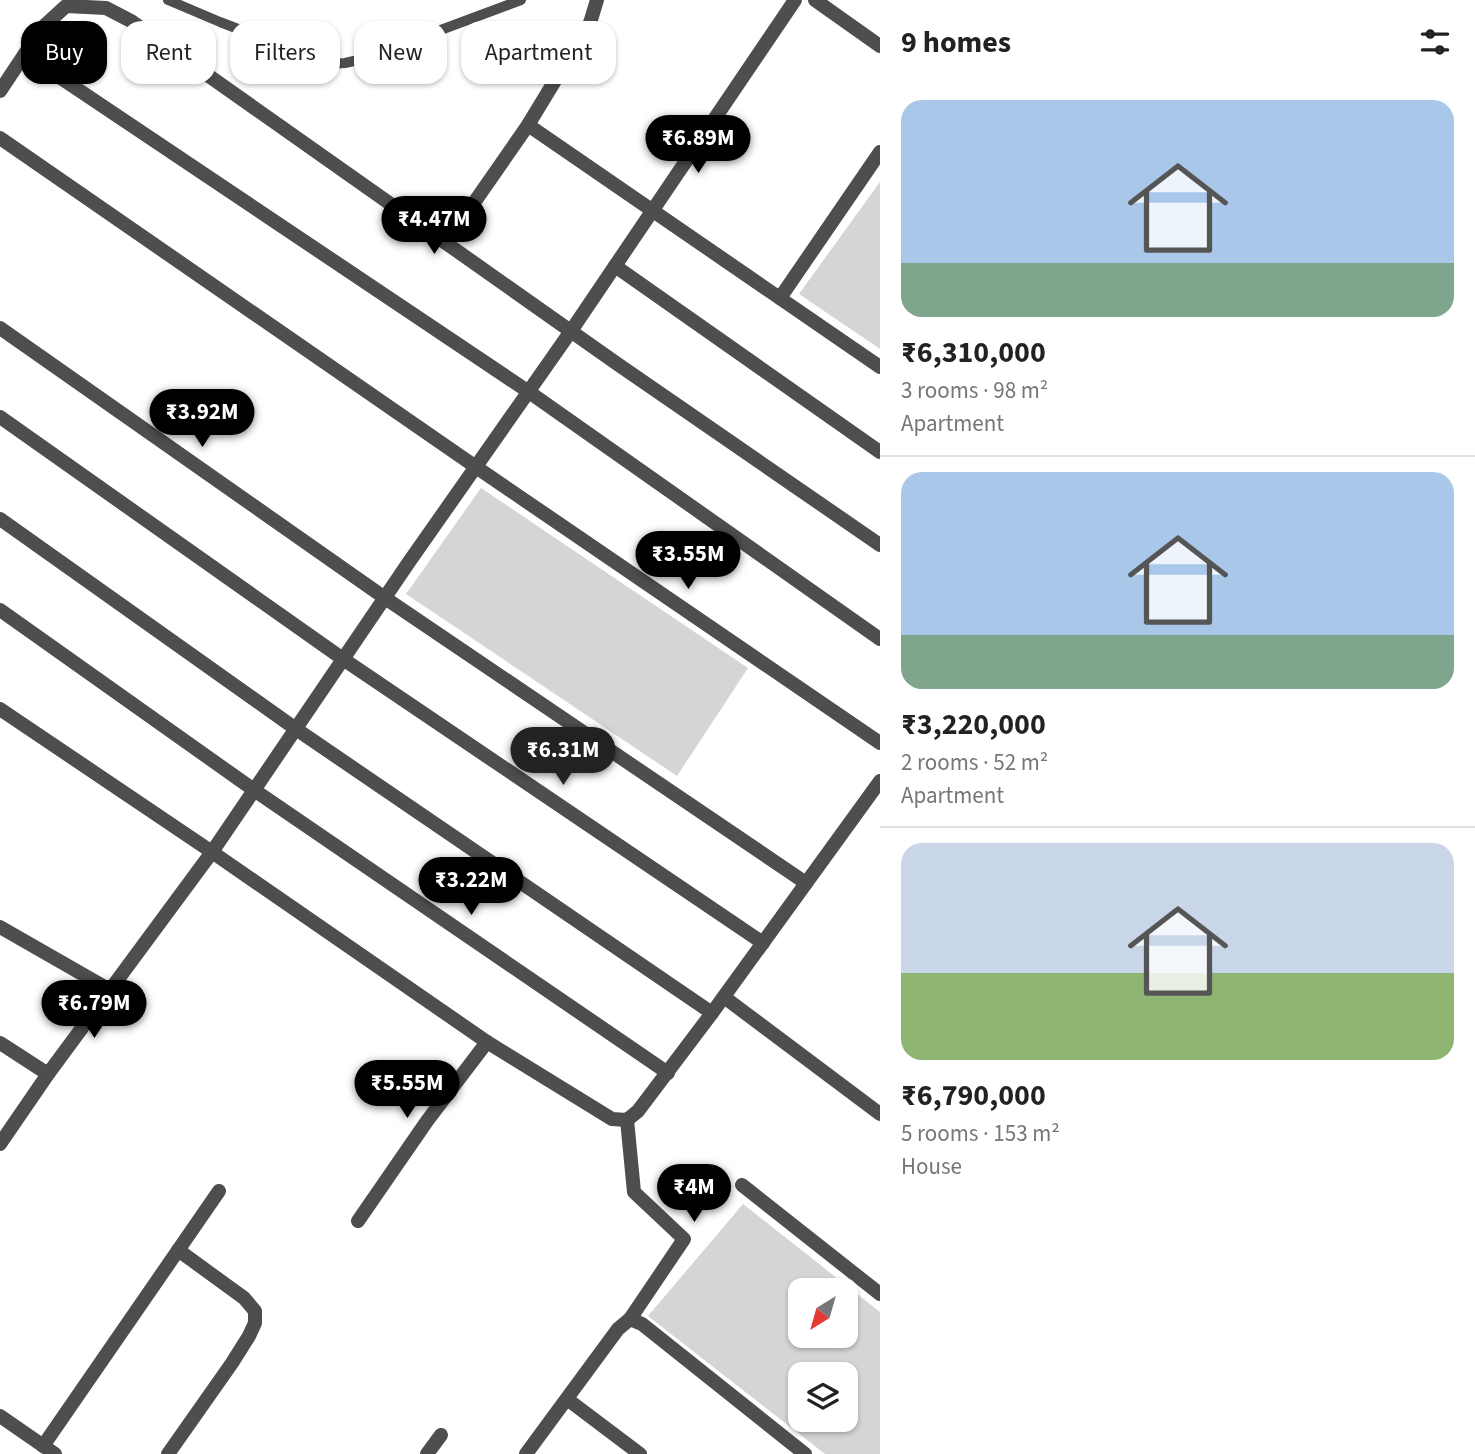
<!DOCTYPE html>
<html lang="en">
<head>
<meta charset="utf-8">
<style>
  :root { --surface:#fff; --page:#f2f2f2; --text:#222; --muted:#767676; --line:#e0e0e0; --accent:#000 }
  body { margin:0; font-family:"Source Sans 3",sans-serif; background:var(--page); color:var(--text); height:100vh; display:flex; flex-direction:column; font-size:26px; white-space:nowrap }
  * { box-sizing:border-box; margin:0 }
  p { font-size:23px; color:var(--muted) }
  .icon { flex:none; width:38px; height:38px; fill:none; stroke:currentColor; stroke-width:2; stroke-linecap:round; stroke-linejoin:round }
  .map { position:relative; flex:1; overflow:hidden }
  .drawer { display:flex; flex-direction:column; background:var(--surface); width:595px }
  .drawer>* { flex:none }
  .top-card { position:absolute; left:21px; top:21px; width:665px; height:63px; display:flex; gap:14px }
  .needle { width:46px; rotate:217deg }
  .controls { position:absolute; left:788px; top:1278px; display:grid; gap:14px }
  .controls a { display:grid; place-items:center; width:70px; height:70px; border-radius:14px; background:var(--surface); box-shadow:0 2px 5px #0004; font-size:35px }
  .price { position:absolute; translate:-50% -60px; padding:0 16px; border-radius:24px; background:var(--accent); color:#fff; font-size:23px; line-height:46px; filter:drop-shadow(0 2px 4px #0008) }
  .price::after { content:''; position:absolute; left:50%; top:42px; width:21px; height:16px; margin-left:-10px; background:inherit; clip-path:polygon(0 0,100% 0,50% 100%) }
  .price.selected { background:#222; color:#fff }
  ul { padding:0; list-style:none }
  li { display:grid; align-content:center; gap:14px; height:371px; padding:0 21px }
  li+li { border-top:2px solid var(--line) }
  li span { display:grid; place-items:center; height:217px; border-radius:21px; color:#555 }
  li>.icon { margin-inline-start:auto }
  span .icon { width:126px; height:126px; fill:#fffc; stroke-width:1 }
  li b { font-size:30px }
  h2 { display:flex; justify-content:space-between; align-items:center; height:84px; padding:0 21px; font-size:30px }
  .pill { padding:0 24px; border-radius:21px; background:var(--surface); box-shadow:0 2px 5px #0004; font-size:24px; line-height:63px }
  .pill.selected { background:var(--accent); color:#fff }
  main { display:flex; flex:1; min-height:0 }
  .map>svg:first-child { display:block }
  .green { fill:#d5d5d5; fill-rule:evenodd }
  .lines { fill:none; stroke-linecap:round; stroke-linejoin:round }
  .lane { stroke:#4e4e4e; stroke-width:10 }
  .street { stroke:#4e4e4e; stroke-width:14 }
</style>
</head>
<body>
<main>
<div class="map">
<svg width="880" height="1454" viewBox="0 0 880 1454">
  <rect width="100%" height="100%" fill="#fff"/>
  <!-- green -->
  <g class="green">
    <polygon points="880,182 880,349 799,294"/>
    <polygon points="481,488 748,668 677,776 406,594"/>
    <path d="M 743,1204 L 880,1312 L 880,1454 L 825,1454 L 648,1316 ZM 800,1290 L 845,1290 L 845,1335 L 800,1335 ZM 800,1374 L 845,1374 L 845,1419 L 800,1419 Z"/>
  </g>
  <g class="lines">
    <!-- lane -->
    <polyline class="lane" points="168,0 220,22 329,64 345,63 363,59 521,0"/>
    <!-- street -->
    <g class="street">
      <polyline points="815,0 880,46"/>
      <polyline points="25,54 529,392 880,639"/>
      <polyline points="0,91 42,28 66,6 106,8 131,21 616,363 880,545"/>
      <polyline points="528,125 880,367"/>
      <polyline points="0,138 476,467 880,743"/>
      <polyline points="446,243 528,125 590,23 597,0"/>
      <polyline points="615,266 880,452"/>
      <polyline points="780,298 880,152"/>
      <polyline points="0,328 385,598 806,883"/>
      <polyline points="0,417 343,659 763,943"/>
      <polyline points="0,519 296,729 712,1013"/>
      <polyline points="0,610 254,790 668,1073"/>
      <polyline points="0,709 212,852 487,1042 612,1119 627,1120 638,1111 712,1013 880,781"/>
      <polyline points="0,927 110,990"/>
      <polyline points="724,997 880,1114"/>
      <polyline points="0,1043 48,1074"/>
      <polyline points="627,1120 634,1192 684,1239 630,1319"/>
      <polyline points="0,1144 48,1074 212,852 409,562 571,331 795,0"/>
      <polyline points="742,1185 880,1294"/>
      <polyline points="358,1221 427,1121 487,1042"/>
      <polyline points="567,1399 640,1454"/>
      <polyline points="0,1416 55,1454"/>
      <polyline points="43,1446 219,1191"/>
      <polyline points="168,1454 232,1363 249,1336 255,1323 255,1311 244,1298 178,1250"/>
      <polyline points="427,1454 441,1435"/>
      <polyline points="526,1454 618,1329 630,1319 642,1324 805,1454"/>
    </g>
  </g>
</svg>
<div class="controls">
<a><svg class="needle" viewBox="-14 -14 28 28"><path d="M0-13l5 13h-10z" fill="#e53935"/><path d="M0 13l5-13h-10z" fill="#767676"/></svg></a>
<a><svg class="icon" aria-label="layers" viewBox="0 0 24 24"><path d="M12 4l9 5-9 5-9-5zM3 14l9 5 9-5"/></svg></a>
</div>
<b class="price" style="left:698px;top:175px">₹6.89M</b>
<b class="price" style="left:434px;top:256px">₹4.47M</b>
<b class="price" style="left:202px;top:449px">₹3.92M</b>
<b class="price" style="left:688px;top:591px">₹3.55M</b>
<b class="price selected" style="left:563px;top:787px">₹6.31M</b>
<b class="price" style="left:471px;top:917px">₹3.22M</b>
<b class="price" style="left:94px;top:1040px">₹6.79M</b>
<b class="price" style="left:407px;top:1120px">₹5.55M</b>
<b class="price" style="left:694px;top:1224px">₹4M</b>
<div class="top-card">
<a class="pill selected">Buy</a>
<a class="pill">Rent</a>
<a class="pill">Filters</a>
<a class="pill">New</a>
<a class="pill">Apartment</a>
</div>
</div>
<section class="drawer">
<h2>9 homes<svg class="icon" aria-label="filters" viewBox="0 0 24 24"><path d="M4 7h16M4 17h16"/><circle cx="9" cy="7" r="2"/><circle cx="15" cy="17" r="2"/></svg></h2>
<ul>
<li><span style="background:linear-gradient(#a9c7e8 75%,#7fa58c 0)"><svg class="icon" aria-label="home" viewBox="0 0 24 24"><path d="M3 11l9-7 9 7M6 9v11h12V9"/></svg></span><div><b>₹6,310,000</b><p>3 rooms · 98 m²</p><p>Apartment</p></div></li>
<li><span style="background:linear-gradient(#a9c7e8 75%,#7fa58c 0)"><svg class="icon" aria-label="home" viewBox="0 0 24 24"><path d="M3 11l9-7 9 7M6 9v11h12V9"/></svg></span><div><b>₹3,220,000</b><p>2 rooms · 52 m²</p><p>Apartment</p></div></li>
<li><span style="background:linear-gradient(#c9d6e8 60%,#8fb573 0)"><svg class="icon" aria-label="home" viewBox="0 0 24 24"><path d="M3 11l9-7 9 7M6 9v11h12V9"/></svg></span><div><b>₹6,790,000</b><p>5 rooms · 153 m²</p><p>House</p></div></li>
</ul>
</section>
</main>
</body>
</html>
